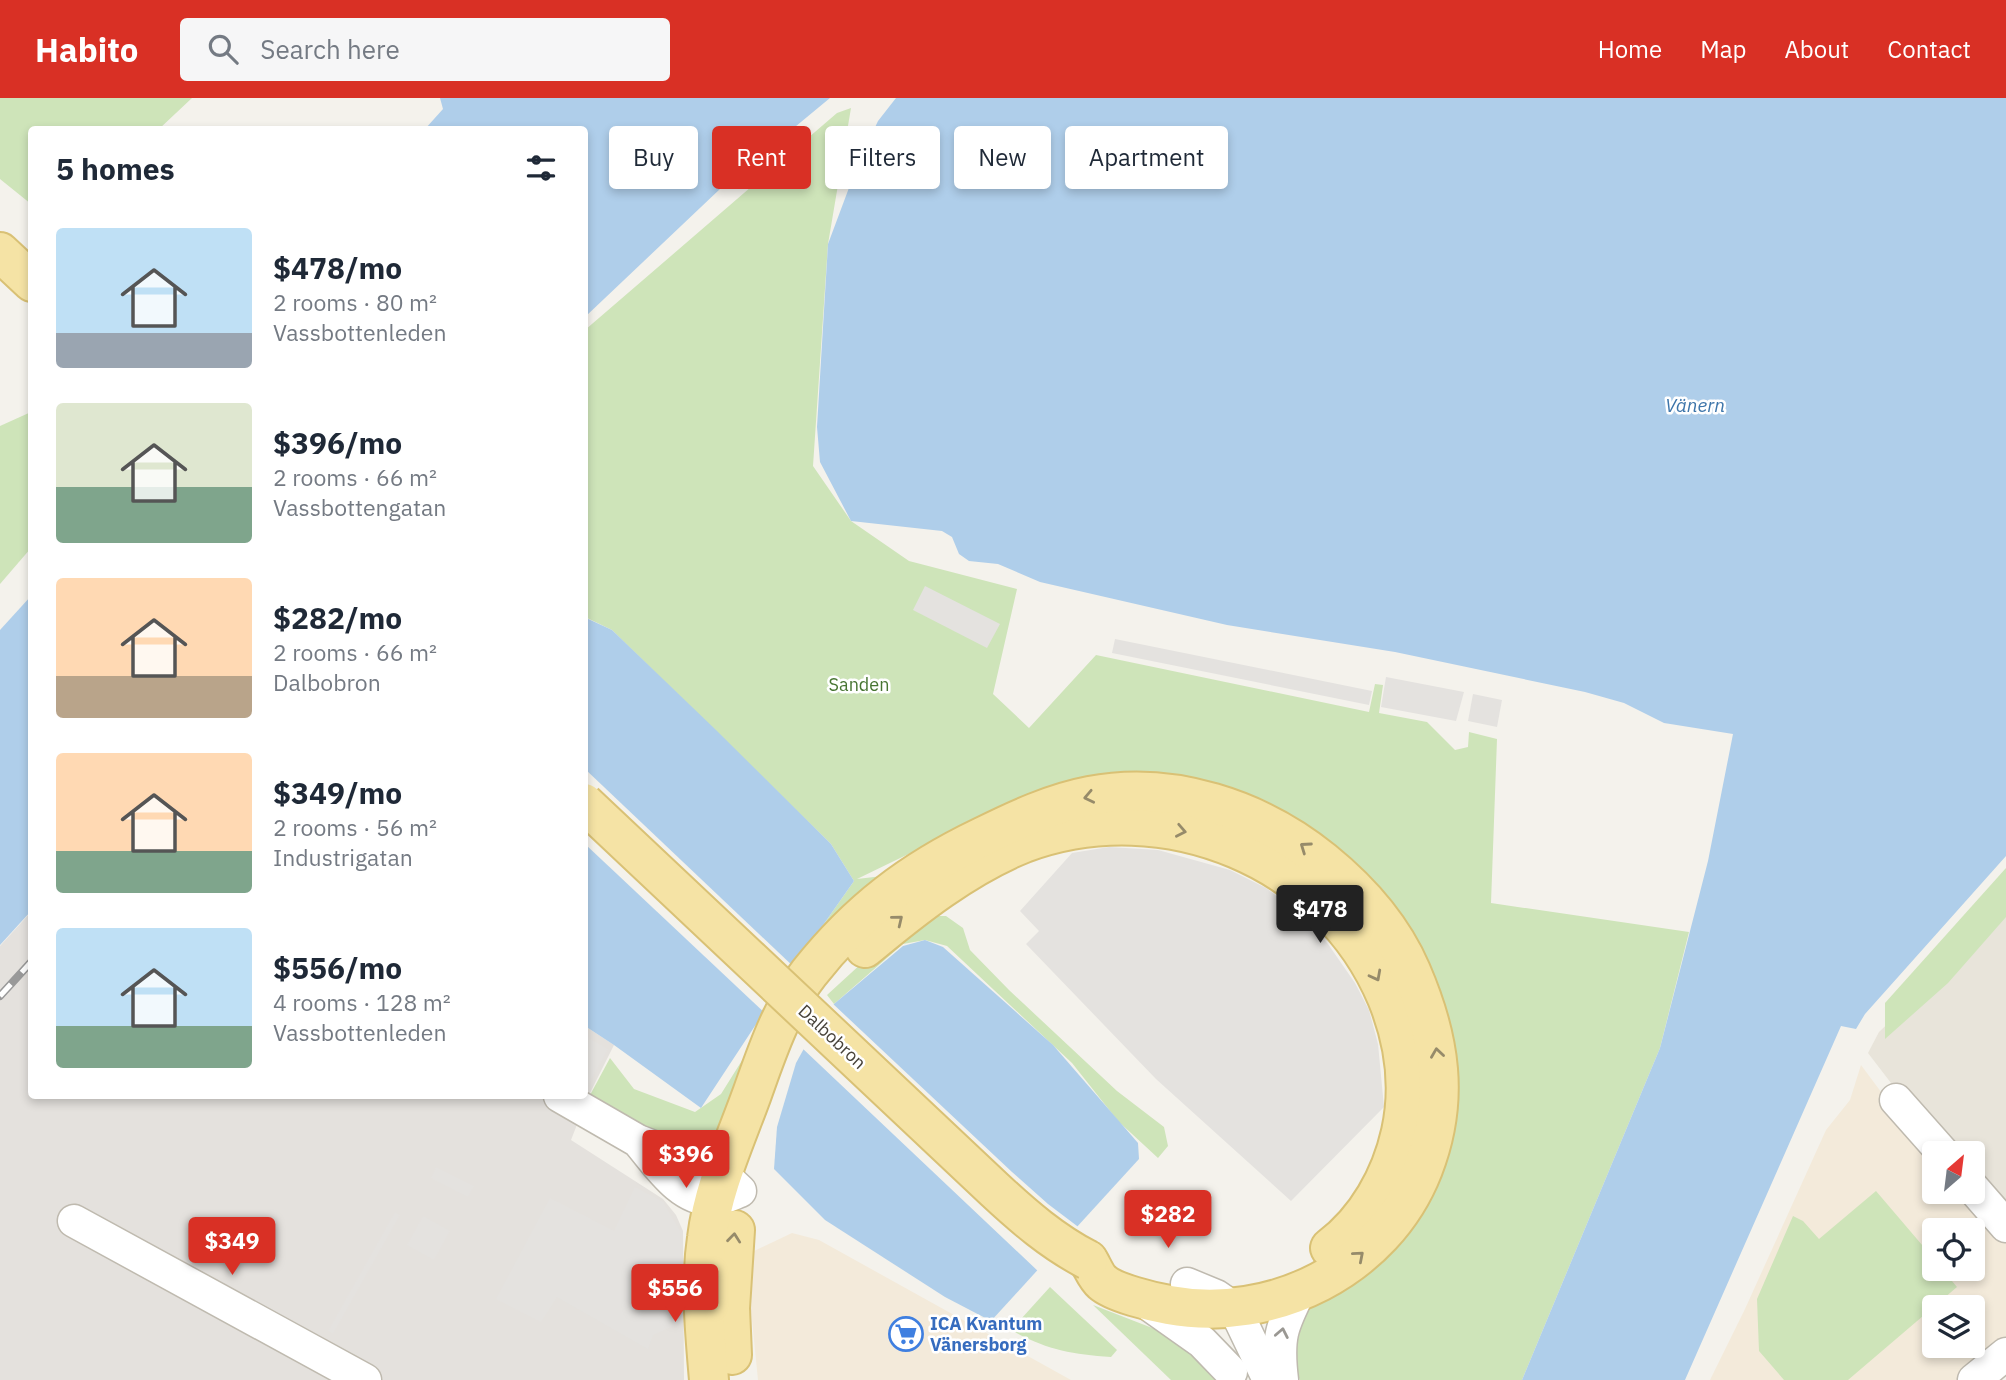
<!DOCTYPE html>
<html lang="en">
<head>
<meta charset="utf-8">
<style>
  :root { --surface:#fff; --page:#f6f6f7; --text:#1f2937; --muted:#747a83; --accent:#d93025 }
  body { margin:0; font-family:"IBM Plex Sans",sans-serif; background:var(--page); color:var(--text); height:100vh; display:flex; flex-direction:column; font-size:26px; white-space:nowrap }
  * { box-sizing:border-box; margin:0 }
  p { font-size:23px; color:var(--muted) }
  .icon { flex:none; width:38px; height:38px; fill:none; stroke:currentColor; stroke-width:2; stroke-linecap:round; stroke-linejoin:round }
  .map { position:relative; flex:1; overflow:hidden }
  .details { position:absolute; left:28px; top:28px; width:560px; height:973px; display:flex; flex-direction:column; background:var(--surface); border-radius:7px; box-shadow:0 4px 10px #0003 }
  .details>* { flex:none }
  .guide { position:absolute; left:609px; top:28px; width:665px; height:63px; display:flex; gap:14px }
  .needle { width:46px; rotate:28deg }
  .tools { position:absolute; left:1922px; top:1043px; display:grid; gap:14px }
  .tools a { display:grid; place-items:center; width:63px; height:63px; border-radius:7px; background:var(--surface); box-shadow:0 4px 10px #0003; font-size:35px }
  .price { position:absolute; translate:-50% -60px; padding:0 16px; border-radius:7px; background:var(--accent); color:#fff; font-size:23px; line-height:46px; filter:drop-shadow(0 2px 4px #0008) }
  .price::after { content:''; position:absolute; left:50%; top:42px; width:21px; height:16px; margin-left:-10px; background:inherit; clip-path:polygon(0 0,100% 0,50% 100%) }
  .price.current { background:#222; color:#fff }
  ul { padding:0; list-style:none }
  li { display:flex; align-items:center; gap:21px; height:175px; padding:0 28px }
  li span { display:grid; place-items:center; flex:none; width:196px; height:140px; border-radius:7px; color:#555 }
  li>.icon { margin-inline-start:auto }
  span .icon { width:84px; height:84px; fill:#fffc; stroke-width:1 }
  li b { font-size:30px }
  h2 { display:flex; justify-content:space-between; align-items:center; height:84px; padding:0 28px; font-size:30px }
  .tag { padding:0 24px; border-radius:7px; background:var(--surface); box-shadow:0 4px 10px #0003; font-size:24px; line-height:63px }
  .tag.current { background:var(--accent); color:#fff }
  header { display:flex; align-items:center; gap:42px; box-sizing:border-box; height:98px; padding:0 35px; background:var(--accent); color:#fff }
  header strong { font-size:33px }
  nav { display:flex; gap:38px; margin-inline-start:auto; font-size:24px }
  .search { width:490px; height:63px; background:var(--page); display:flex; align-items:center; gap:18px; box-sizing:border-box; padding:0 24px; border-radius:7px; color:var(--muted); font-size:26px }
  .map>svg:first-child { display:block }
  .residential { fill:#e8e4da }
  .commercial { fill:#f3eada; fill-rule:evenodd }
  .industrial { fill:#e4e1dd }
  .green { fill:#cee4b9 }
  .parking { fill:#e4e2df }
  .water { fill:#afceea }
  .pier { fill:#f4f2ec }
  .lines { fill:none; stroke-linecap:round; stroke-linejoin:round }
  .minor-casing { stroke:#bfbaaf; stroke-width:35 }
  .major-casing { stroke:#d9c175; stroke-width:42 }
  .minor { stroke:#fff; stroke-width:32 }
  .major { stroke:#f5e3a5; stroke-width:38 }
  .rail-casing { stroke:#999; stroke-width:8 }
  .rail { stroke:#fff; stroke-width:5; stroke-dasharray:16; stroke-linecap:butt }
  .major-bridge-casing { stroke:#d9c175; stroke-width:42; stroke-linecap:butt }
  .major-bridge { stroke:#f5e3a5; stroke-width:38 }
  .oneway { stroke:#968b6a }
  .oneway2 { stroke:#9a9893 }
  .labels { text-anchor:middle; stroke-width:5; stroke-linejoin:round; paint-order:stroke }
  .park-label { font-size:18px; fill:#477532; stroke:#fff }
  .street-label { font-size:18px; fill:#48433a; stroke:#fff }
  .shop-label { font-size:18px; font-weight:bold; fill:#366cbe; stroke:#fff; text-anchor:start }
  .water-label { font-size:19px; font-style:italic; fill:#3d75aa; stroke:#fff }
</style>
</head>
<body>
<header>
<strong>Habito</strong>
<div class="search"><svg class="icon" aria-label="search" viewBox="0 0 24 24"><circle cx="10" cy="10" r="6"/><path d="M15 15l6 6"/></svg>Search here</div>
<nav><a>Home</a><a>Map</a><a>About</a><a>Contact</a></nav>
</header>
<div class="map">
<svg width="2006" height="1282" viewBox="0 0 2006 1282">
  <rect width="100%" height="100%" fill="#f4f2ec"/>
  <!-- residential -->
  <polygon class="residential" points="2006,809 2006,1119 1972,1079 1972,1055 1952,1055 1901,998 1868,955 1879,934 1992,827"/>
  <!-- commercial -->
  <g class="commercial">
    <path d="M 1861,967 L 1893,1010 L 1934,1055 L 1934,1094 L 1967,1094 L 2006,1139 L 2006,1242 L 1958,1282 L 1710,1282 L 1745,1211 L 1826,1032 L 1850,1002 ZM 1934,1132 L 1972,1132 L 1972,1171 L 1934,1171 ZM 1934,1209 L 1972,1209 L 1972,1248 L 1934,1248 Z"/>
    <polygon points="792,1135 819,1142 1071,1282 758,1282 751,1212 754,1153"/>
  </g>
  <!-- industrial -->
  <polygon class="industrial" points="31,814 32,998 584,998 585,928 614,947 587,1001 571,1042 663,1101 676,1117 683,1133 684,1282 0,1282 0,848"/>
  <!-- green -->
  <g class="green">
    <polygon points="0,0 192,0 159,31 32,32 31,106 0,81"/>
    <polygon points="851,10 828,146 813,368 851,423 909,463 1017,491 993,596 1029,630 1096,557 1369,614 1375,586 1383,587 1379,615 1427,624 1455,652 1468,649 1469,634 1497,641 1491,805 1689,834 1660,950 1522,1282 1300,1282 1292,1266 1300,1216 1339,1190 1417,1117 1345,760 962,730 857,781 891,777 795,867 854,783 831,746 612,532 585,519 585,232 837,15"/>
    <polygon points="31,314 31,450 0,486 0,328"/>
    <polygon points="2006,770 2006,819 1948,885 1885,941 1885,905"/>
    <polygon points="929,818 946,818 963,830 970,852 1009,892 1117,993 1164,1029 1168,1048 1158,1060 1118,1023 1072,965 947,848 925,842 903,846 834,906 827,897 863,864"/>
    <polygon points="766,924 717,1042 691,1053 637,1030 589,999 610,960 634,991 695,1014 721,996"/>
    <polygon points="1876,1093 1934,1161 1934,1171 1942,1171 1957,1189 1848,1282 1784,1282 1759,1253 1757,1201 1793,1118 1803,1123 1819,1141"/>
    <path d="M 1050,1189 L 1117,1252 L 1111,1259 C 1071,1256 1047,1252 1011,1232 Z"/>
    <polygon points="1093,1207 1160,1233 1193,1253 1220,1282 1171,1282"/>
  </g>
  <!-- parking -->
  <g class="parking">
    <polygon points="925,488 1000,526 987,550 913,512"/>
    <polygon points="1115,541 1372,593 1369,607 1112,555"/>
    <polygon points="1386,579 1464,594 1456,623 1381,609"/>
    <polygon points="1473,596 1502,602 1497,629 1468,623"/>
    <polygon points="1109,749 1158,752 1230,772 1266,790 1298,814 1328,846 1355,885 1369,912 1378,946 1384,1009 1291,1103 1156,981 1026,846 1039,833 1020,813 1072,755"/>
    <polygon points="585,938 608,951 585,993"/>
    <polygon points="436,1069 474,1088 468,1099 431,1080"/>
    <polygon points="635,1089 663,1104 680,1133 680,1225 653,1237 648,1251 557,1199 541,1224 496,1201 550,1100 614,1133"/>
    <polygon points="395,1114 400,1117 333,1236 328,1233"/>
    <polygon points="423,1118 450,1133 434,1162 407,1147"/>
  </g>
  <!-- water -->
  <g class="water">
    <polygon points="440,0 830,0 720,91 585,219 584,32 425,31 443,11"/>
    <polygon points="896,0 2006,0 2006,758 1865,916 1856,931 1841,928 1685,1282 1522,1282 1660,950 1708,763 1733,636 1664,625 1624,605 1585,594 1395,554 1227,527 1040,484 998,466 969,463 959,456 952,439 942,433 851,423 820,364 817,329 828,146 859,63 878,23"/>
    <polygon points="31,498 31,813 0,847 0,532"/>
    <polygon points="584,519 612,532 716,632 831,746 854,783 795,867 701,1010 614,947 585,928"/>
    <polygon points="925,842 943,849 1053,947 1138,1045 1139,1061 991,1223 945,1199 825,1122 774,1071 777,1029 796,965 817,927 834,906 903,848"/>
  </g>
  <!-- pier -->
  <g class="pier">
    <polygon points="585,671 796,871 767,917 585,746"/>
    <polygon points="831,904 1012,1074 1048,1106 1081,1131 1040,1175 801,949 814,926"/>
  </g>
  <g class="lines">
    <!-- minor casing -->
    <g class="minor-casing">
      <g id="minor">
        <path d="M 560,998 L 638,1043 L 722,1076 L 740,1093 C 732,1096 723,1101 714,1101 C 681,1104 657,1065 638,1043"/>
        <polyline points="1896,1002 1943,1055"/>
        <polyline points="1972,1089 2006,1128"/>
        <polyline points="74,1123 365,1282"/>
        <polyline points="1187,1186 1216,1198 1235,1211 1269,1282"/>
        <polyline points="1144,1203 1202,1244 1231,1274"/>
        <path d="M 1282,1282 C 1277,1240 1281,1229 1300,1192"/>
        <polyline points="1974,1282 2006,1256"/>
      </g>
    </g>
    <!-- major casing -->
    <g class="major-casing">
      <g id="major">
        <polyline points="0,154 32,184"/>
        <path d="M 865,850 C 913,810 966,768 1024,745 C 1165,693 1329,761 1387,900 C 1405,944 1411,988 1401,1034 C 1391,1079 1367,1122 1330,1150"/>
        <polyline points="732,1257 730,1210 735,1132"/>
        <path d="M 709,1282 C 705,1235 700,1187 707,1140 C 713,1090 735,1043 752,996 C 767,954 781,911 809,875 C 858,813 911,773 982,739 C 1016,722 1053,705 1090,698 C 1172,682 1259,711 1323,763 C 1360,793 1392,829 1411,873 C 1440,940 1450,1002 1423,1071 C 1384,1171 1272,1226 1169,1207 C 1153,1204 1114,1195 1102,1184 C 1096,1179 1092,1168 1088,1162"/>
      </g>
    </g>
    <!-- minor -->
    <use href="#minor" class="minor"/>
    <!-- major -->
    <use href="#major" class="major"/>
    <!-- rail casing -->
    <g class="rail-casing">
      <polyline id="rail" points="0,898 32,863"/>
    </g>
    <!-- rail -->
    <use href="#rail" class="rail"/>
    <!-- major-bridge casing -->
    <g class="major-bridge-casing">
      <path id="major-bridge" d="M 584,705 L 995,1092 C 1024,1119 1053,1144 1088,1162"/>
    </g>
    <!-- major-bridge -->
    <use href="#major-bridge" class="major-bridge"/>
  </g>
  <!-- one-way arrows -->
  <defs><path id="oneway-chevron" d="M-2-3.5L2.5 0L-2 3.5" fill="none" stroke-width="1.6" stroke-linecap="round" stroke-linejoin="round" transform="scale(1.75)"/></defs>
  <g class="oneway">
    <use href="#oneway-chevron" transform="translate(1089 699) rotate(168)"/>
    <use href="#oneway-chevron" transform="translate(1181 733) rotate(11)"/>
    <use href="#oneway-chevron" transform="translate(1305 749) rotate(-145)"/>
    <use href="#oneway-chevron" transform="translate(898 822) rotate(-39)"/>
    <use href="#oneway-chevron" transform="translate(1376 878) rotate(62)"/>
    <use href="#oneway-chevron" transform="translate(1437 955) rotate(-98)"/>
    <use href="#oneway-chevron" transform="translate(734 1140) rotate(-84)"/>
    <use href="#oneway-chevron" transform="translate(1359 1158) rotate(-41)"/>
  </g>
  <use class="oneway2" href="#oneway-chevron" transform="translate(1282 1235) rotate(-79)"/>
  <!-- icons -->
  <defs>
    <g id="supermarket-ring" transform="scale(1.75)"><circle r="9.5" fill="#fff" stroke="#3f7fe0" stroke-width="1.5"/><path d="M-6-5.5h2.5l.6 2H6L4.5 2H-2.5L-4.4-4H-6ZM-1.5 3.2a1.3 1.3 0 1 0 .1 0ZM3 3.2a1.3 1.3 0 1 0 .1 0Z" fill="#3f7fe0"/></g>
  </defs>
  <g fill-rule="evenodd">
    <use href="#supermarket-ring" x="906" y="1236"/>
  </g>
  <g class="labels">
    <!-- park labels -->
    <g class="park-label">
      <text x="859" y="593">Sanden</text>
    </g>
    <!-- street labels -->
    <g class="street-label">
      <text transform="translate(832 939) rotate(43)" y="6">Dalbobron</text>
    </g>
    <!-- shop labels -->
    <g class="shop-label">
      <text x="930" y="1232">ICA Kvantum<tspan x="930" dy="21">Vänersborg</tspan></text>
    </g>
    <!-- water labels -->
    <g class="water-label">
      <text x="1695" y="314">Vänern</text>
    </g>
  </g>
</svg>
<div class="tools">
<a><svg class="needle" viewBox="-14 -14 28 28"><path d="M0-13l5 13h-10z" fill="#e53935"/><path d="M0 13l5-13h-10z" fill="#747a83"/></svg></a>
<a><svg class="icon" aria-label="locate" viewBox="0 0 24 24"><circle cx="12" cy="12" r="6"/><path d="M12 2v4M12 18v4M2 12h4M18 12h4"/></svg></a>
<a><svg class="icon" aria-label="layers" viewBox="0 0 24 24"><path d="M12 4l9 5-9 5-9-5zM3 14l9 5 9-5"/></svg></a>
</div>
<b class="price current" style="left:1320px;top:847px">$478</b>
<b class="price" style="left:686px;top:1092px">$396</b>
<b class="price" style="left:1168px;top:1152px">$282</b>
<b class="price" style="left:232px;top:1179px">$349</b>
<b class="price" style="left:675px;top:1226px">$556</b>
<div class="guide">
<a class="tag">Buy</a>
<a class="tag current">Rent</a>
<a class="tag">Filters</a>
<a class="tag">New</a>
<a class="tag">Apartment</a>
</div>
<section class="details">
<h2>5 homes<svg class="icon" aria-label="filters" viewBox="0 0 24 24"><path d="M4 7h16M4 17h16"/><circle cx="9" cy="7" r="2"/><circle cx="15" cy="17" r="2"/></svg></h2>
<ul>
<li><span style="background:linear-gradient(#bfe0f5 75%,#9aa5b1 0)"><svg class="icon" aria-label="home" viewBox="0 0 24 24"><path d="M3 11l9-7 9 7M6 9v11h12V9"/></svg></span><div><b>$478/mo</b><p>2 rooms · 80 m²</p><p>Vassbottenleden</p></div></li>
<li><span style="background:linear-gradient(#dfe7d0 60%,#7fa58c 0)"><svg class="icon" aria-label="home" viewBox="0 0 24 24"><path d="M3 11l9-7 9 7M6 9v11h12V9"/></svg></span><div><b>$396/mo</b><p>2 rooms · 66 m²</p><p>Vassbottengatan</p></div></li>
<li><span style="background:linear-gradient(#ffd9b3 70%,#b9a48a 0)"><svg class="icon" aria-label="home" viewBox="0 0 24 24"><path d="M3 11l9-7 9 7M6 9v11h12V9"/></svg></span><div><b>$282/mo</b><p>2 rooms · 66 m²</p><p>Dalbobron</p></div></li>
<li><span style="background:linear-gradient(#ffd9b3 70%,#7fa58c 0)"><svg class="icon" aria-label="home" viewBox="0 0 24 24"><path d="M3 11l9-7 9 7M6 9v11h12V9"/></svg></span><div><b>$349/mo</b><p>2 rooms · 56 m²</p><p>Industrigatan</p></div></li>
<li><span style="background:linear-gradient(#bfe0f5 70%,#7fa58c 0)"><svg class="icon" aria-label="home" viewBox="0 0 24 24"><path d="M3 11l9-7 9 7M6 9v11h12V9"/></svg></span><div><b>$556/mo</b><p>4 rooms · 128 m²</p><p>Vassbottenleden</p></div></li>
</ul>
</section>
</div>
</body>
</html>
